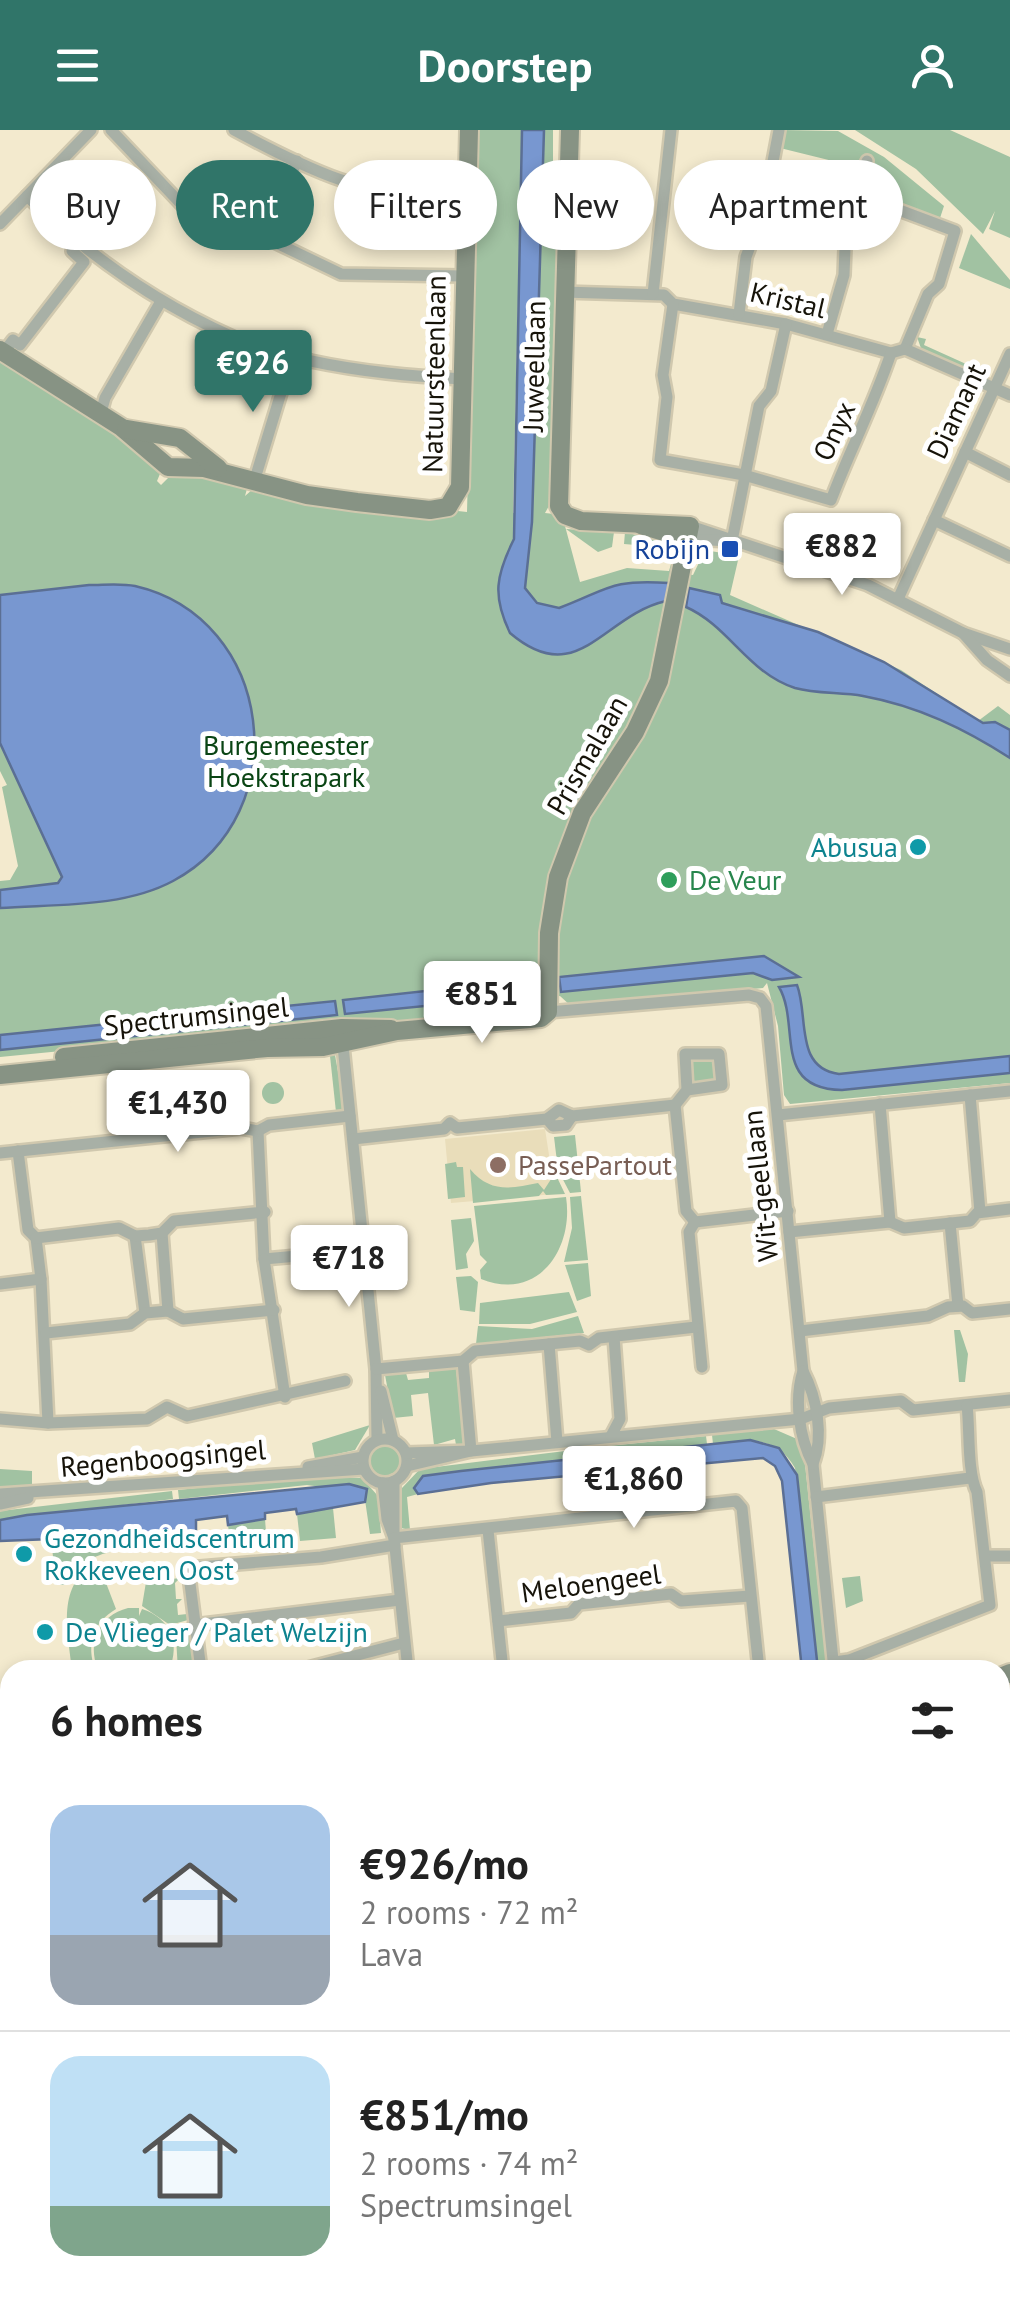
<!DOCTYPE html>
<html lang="en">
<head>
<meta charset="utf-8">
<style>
  :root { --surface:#fff; --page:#f6f6f6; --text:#222; --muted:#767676; --line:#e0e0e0; --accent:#307569 }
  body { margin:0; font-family:"PT Sans",sans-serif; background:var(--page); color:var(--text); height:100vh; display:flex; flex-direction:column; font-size:38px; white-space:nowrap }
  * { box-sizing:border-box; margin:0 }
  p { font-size:32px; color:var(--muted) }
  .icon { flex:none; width:55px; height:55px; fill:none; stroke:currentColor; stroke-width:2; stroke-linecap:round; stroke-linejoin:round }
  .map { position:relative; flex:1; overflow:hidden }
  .side { position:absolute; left:0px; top:1530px; width:1010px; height:642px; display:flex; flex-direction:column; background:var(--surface); border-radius:30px 30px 0 0; box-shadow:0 5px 15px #0003 }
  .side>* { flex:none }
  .guide { position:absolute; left:30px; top:30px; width:950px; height:90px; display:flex; gap:20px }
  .price { position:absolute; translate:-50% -85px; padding:0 22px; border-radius:10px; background:#fff; color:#222; font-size:32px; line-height:65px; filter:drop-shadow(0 2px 5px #0008) }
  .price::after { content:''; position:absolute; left:50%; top:60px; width:30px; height:22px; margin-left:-15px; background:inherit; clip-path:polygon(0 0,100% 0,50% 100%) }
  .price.active { background:var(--accent); color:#fff }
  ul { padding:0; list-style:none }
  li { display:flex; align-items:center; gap:30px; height:250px; padding:0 50px }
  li+li { border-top:2px solid var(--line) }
  li span { display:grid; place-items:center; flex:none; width:280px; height:200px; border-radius:30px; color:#555 }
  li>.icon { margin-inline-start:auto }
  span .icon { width:120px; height:120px; fill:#fffc; stroke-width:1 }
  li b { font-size:42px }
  h2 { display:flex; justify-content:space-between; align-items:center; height:120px; padding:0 50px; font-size:42px }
  .pill { padding:0 35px; border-radius:45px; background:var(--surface); box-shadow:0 5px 15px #0003; font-size:35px; line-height:90px }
  .pill.active { background:var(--accent); color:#fff }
  header { display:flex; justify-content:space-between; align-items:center; height:130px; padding:0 50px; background:var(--accent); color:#fff; font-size:45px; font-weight:700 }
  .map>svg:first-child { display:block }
  .built { fill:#e9ddba }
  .green { fill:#a1c2a2 }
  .water { fill:#7897d0; stroke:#5b6f94; stroke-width:2.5 }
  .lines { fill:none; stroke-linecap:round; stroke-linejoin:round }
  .street-casing { stroke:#d0c8ae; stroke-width:16 }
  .secondary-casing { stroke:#d0c8ae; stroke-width:22 }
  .street { stroke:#a8b0a6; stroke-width:11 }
  .secondary { stroke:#879384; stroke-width:18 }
  .transit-dot { fill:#1a4fb4; stroke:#fff; stroke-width:4 }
  .culture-dot { fill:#0f9aa8; stroke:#fff; stroke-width:4 }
  .leisure-dot { fill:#2e9e5b; stroke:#fff; stroke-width:4 }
  .education-dot { fill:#8d6e63; stroke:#fff; stroke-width:4 }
  .labels { text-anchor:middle; stroke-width:10; stroke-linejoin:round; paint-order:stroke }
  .street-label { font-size:28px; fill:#161309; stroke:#fff }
  .transit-label { font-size:28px; fill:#164399; stroke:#fff; text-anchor:end }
  .park-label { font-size:28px; fill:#0a4514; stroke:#fff }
  .culture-label { font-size:28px; fill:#0d838f; stroke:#fff; text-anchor:start }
  .leisure-label { font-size:28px; fill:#27864d; stroke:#fff; text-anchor:start }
  .education-label { font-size:28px; fill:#785e54; stroke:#fff; text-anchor:start }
</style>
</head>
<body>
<header><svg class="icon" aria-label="menu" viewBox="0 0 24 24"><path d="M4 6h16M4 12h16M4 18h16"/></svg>Doorstep<svg class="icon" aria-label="person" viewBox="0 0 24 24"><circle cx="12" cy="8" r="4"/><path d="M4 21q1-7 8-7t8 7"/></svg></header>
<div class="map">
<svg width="1010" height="2171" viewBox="0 0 1010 2171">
  <rect width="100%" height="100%" fill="#f3eace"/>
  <!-- built -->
  <polygon class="built" points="545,999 555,1064 451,1073 445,1009"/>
  <!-- green -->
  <g class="green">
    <path d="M 477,0 L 522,0 L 513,383 L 532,384 L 544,0 L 553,0 L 553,51 L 559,51 L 550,374 L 545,383 L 554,384 L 565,396 L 580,452 L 627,438 L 669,441 L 671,434 L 673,442 L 693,445 L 705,420 L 739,426 L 730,465 L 901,540 L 978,591 L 998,576 L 1010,585 L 1010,953 L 790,974 L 784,965 L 778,896 L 767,853 L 763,858 L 571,876 L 560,866 L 547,867 L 540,879 L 396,894 L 346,894 L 345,888 L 337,889 L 338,894 L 0,927 L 0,751 L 10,750 L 18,736 L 2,657 L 7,655 L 0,641 L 0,227 C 54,263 115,295 162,339 L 157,351 L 161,355 L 173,343 L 199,341 L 248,355 L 245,366 L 253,359 L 467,382 Z"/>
    <polygon points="783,0 838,1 884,27 944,76 940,88 868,64 866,57 872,58 878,37 859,30 857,37 780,18"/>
    <polygon points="855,0 950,0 1010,27 1010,108 989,99 995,81 983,104 916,39"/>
    <polygon points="971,104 1010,150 1010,159 959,138"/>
    <polygon points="917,207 926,209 924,215 986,243 983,248 922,221"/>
    <polygon points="566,399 614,402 612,417 598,422"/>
    <polygon points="625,402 672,415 676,429 670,428 671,418 624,414"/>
    <polygon points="335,925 345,981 336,982 330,926"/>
    <polygon points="713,926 718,951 694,954 692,929"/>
    <circle cx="273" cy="963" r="11"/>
    <polygon points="575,1005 581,1062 570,1063 558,1040 554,1007"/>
    <polygon points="456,1032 457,1037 463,1037 465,1067 448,1069 445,1034"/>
    <path d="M 470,1039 C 491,1064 512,1058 538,1053 L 544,1060 L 555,1043 L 565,1064 L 546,1065 L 543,1061 L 539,1066 L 473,1073 Z"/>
    <polygon points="581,1066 588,1130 564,1132 572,1098 570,1067"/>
    <path d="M 566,1067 C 574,1118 539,1172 481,1149 L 480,1140 L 487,1132 L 480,1125 L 474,1076 Z"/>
    <polygon points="471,1088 474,1111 466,1124 468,1138 456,1140 451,1090"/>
    <polygon points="588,1133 591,1166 577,1171 565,1135"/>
    <polygon points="471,1146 478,1152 475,1182 460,1180 456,1147"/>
    <polygon points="569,1162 577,1182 530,1194 479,1194 480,1173"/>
    <polygon points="578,1186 584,1203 476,1214 478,1196 532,1199"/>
    <polygon points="954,1200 960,1200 968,1224 965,1252 959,1252"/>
    <polygon points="456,1238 464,1315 456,1315 455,1309 434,1315 428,1263 411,1265 413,1286 393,1288 385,1245 406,1243 408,1250 429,1248 429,1241"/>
    <polygon points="370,1295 355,1320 315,1329 312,1313"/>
    <path d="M 774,1299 L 797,1309 L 805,1334 L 827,1540 L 818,1540 L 795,1338 C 776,1304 747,1310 713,1314 L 712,1305 Z"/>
    <polygon points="706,1306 707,1314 610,1324 609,1316"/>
    <circle cx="386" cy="1331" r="17"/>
    <polygon points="606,1316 607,1325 423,1346 418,1364 407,1367 410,1400 401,1398 402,1358 420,1339"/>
    <polygon points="0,1339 32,1341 32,1357 0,1358"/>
    <polygon points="312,1346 362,1348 378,1366 381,1403 370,1404 364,1363 307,1355 179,1369 178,1360"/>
    <polygon points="172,1361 173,1369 0,1390 0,1381"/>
    <polygon points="333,1378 336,1408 300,1411 297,1384"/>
    <polygon points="265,1389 267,1415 231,1419 228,1395"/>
    <path d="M 176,1404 L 177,1415 C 136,1419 87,1414 64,1455 L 56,1455 L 51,1408 Z"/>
    <path d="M 98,1432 L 116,1479 C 93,1493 86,1514 95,1540 L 72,1540 C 68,1500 55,1454 98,1432 Z"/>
    <polygon points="860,1446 863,1471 846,1478 842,1448"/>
    <polygon points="180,1448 175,1453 176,1469 182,1469 177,1474 178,1485 187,1484 188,1490 170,1495 142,1476 146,1452"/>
    <path d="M 128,1478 L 139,1478 L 139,1486 L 142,1479 C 170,1488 181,1513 169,1540 L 98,1540 C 87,1512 98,1486 128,1478 Z"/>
    <polygon points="189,1504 196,1540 178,1540 176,1508"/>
    <polygon points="717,2162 801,2163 722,2171 666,2171"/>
  </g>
  <!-- water -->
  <g class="water">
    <path d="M 522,0 L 544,0 L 532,392 L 525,458 L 537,473 L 559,478 C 609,459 610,449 669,453 L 666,471 C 603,485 578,561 510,503 C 492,466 496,445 514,409 Z"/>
    <path d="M 89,455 C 104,455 121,453 135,456 C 274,488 298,684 173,751 C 123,778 55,774 0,778 L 0,760 L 58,753 L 62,747 L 0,613 L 0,465 Z"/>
    <path d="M 689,458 L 720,465 L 722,473 L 818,502 L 884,532 L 983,593 L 995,592 L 1010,600 L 1010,628 C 965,599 918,576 863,566 C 841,562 816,564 795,558 C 748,543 729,496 686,477 Z"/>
    <polygon points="764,826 799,847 772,850 753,843 561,862 559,847"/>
    <polygon points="545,848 546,864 345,884 343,870"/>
    <path d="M 797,855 C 809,886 794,938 839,944 L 1010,926 L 1010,943 L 842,960 C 771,959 801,895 779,857 Z"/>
    <polygon points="335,871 337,885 0,920 0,905"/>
    <polygon points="750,1310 779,1318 797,1345 818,1540 802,1540 782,1351 775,1336 763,1328 491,1353 418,1364 414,1358 423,1346 461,1341"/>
    <polygon points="349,1354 367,1359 365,1372 297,1384 296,1379 265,1383 265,1389 228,1395 227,1386 196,1390 196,1400 183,1404 0,1411 0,1390 27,1385"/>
    <polygon points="801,2162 881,2162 881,2164 877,2170 868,2171 722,2171"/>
  </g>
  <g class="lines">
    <!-- street casing -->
    <g class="street-casing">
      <g id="street">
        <polyline points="111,0 184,77 253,106 264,107 341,144 463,146"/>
        <path d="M 234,0 C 260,14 338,55 365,55 C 398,54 433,53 467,55"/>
        <polyline points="859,65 955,101 939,154 928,164 905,219"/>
        <path d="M 27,66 C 104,141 189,195 289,229 C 295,230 304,229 311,231 C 362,242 411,246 463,249"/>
        <polyline points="0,94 91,0"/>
        <polyline points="264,107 297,31"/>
        <polyline points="563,162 664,165 673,174 786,194 891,223 905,219 1010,265"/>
        <polyline points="653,164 671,0"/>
        <path d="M 673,174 L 663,245 L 667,267 L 660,330 L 744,345 L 831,370 C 850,320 874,274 891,223"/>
        <polyline points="739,184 746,127 764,79 779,0"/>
        <polyline points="827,204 844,145 845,118 867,31"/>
        <polyline points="4,222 13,210 20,215 84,132 72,121 78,114"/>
        <polyline points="100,286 105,268 160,173"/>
        <polyline points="965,322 1010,345"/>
        <polyline points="254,352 291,230"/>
        <polyline points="934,390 1010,426"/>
        <polyline points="690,396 868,455 963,503 1010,519"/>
        <polyline points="688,409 732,411"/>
        <polyline points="732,411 759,276 771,261 786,194"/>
        <polyline points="898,469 1010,224"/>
        <polyline points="963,503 987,530 1010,546"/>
        <path d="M 548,882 L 749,865 L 760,868 L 766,876 L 803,1241 C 794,1270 799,1307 813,1334 L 834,1540"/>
        <polyline points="342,906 376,1239 377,1310"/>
        <polyline points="129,929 140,1008"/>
        <polyline points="970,965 980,1082"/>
        <polyline points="880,974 890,1092"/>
        <polyline points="675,975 686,1081 695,1092 788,1081"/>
        <polyline points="778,985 1010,961"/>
        <polyline points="547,989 553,996 566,995 572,986"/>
        <polyline points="258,1001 264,1129 364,1120"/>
        <polyline points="353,1009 444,999 450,993 457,998 547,989 559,980 572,986 675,975 687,960 722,955 719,924 685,924 687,960"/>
        <polyline points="18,1021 28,1100 36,1108 41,1149 48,1293"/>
        <polyline points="0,1023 241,998 258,1001 269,995 350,986"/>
        <polyline points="695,1092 689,1102 702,1237"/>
        <polyline points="950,1093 958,1176"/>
        <polyline points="789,1102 890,1092 904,1098 970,1091 977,1083 1010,1079"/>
        <polyline points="162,1103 168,1181"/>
        <polyline points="135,1106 145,1183"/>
        <polyline points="36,1108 119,1098 135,1106 149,1105 162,1103 174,1091 265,1082"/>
        <polyline points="264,1129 285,1267"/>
        <polyline points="0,1154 41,1149"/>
        <polyline points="800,1201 928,1186 948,1177 963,1176 972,1183 1010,1179"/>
        <polyline points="46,1203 130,1194 145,1183 168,1181 183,1189 274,1180"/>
        <polyline points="549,1214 557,1312"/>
        <polyline points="463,1231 471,1321 801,1289 829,1278 901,1271 913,1280 1010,1270"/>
        <polyline points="376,1239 463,1231 475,1221 580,1211 589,1215 599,1208 696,1197"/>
        <path d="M 803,1241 C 817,1268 824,1306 813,1334"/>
        <polyline points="381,1261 393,1310"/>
        <polyline points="0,1289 48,1293 147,1289 167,1277 187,1286 345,1251"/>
        <polyline points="611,1306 620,1289 614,1207"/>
        <circle cx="385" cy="1331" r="22"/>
        <polyline points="406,1323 471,1321 407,1336"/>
        <polyline points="308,1337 363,1327"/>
        <polyline points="383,1353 387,1389 394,1408 394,1351"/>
        <polyline points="0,1364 364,1339"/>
        <polyline points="816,1367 970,1348"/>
        <polyline points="0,1374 28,1368"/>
        <polyline points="488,1400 503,1540"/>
        <polyline points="985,1426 1010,1426"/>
        <polyline points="498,1491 571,1483 579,1474 671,1464 681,1471 750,1466"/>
        <polyline points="194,1495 400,1470"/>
        <path d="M 834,1532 L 849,1530 L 990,1475 L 977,1362 C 967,1342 970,1300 967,1275"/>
        <polyline points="201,1540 188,1438 321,1427 395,1415"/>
        <polyline points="300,1540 404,1513"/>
        <polyline points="408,1540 394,1408 736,1371 742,1378 759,1540"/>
        <polyline points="1000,1658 1010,1653"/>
        <polyline points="0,1715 10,1758"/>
        <polyline points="1000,1722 1010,1718"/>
        <polyline points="0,1817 10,1863"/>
        <polyline points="1000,2112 1010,2111"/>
        <polyline points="42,2162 43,2171"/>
        <polyline points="135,2162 136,2171"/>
        <polyline points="200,2162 201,2171"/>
        <polyline points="287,2162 288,2171"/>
        <polyline points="371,2162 371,2171"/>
        <polyline points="466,2162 466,2171"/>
        <polyline points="476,2162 478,2171"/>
      </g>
    </g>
    <!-- secondary casing -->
    <g class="secondary-casing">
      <g id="secondary">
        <polyline points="0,220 121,297 168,337 204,338 307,365 357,372 430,380 448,377 460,357 469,0"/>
        <polyline points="126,299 180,308 218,338"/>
        <polyline points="641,395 688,409"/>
        <polyline points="64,927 342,898 391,899"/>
        <polyline points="0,945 267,918 323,917 397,901 541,888 548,882 549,803 558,747 582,683 635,602 659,551 690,396 581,391 565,385 559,376 570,0"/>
        <polyline points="1000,1547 1010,1543"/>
        <polyline points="898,2162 899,2171"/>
        <polyline points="590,2171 661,2162"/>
      </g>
    </g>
    <!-- street -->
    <use href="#street" class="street"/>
    <!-- secondary -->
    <use href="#secondary" class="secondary"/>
  </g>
  <!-- markers -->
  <rect class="transit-dot" x="720" y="409" width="20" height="20" rx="5"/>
  <g class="culture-dot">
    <circle cx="918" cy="717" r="10"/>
    <circle cx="24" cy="1424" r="10"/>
    <circle cx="45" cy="1502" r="10"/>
  </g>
  <circle class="leisure-dot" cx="669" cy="750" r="10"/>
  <circle class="education-dot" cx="498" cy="1035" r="10"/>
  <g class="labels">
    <!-- street labels -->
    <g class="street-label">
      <text transform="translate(788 170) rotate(13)" y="10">Kristal</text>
      <text transform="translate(534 236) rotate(-89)" y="10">Juweellaan</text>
      <text transform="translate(434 244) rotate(-89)" y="10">Natuursteenlaan</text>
      <text transform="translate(956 281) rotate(-65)" y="10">Diamant</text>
      <text transform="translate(834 301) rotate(-65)" y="10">Onyx</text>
      <text transform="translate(587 625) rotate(-60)" y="10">Prismalaan</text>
      <text transform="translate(196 886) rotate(-6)" y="10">Spectrumsingel</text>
      <text transform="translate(760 1056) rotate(-96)" y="10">Wit-geellaan</text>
      <text transform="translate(163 1328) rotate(-5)" y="10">Regenboogsingel</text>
      <text transform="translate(591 1453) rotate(-8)" y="10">Meloengeel</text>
    </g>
    <!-- transit labels -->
    <g class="transit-label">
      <text x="710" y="429">Robijn</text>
    </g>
    <!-- park labels -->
    <g class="park-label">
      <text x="286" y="625">Burgemeester<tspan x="286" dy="32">Hoekstrapark</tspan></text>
    </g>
    <!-- culture labels -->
    <g class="culture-label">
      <text x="898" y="727" text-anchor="end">Abusua</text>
      <text x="44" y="1418">Gezondheidscentrum<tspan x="44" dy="32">Rokkeveen Oost</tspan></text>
      <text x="65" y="1512">De Vlieger / Palet Welzijn</text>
    </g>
    <!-- leisure labels -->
    <g class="leisure-label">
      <text x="689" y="760">De Veur</text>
    </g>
    <!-- education labels -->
    <g class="education-label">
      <text x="518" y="1045">PassePartout</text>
    </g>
  </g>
</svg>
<b class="price active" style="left:253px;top:285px">€926</b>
<b class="price" style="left:842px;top:468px">€882</b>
<b class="price" style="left:482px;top:916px">€851</b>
<b class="price" style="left:178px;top:1025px">€1,430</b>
<b class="price" style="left:349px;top:1180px">€718</b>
<b class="price" style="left:634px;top:1401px">€1,860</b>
<div class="guide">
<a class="pill">Buy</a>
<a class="pill active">Rent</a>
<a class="pill">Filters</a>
<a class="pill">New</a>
<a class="pill">Apartment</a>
</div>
<section class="side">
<h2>6 homes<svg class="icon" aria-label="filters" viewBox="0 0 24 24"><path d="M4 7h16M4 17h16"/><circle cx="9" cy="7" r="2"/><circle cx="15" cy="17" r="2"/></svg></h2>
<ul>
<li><span style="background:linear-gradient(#a9c7e8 65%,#9aa5b1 0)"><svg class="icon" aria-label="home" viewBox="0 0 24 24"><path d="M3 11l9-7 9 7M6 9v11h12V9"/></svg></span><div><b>€926/mo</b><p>2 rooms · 72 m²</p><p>Lava</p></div></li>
<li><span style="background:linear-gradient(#bfe0f5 75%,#7fa58c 0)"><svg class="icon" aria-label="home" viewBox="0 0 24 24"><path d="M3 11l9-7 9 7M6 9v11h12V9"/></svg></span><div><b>€851/mo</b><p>2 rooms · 74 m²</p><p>Spectrumsingel</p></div></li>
</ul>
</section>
</div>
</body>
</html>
